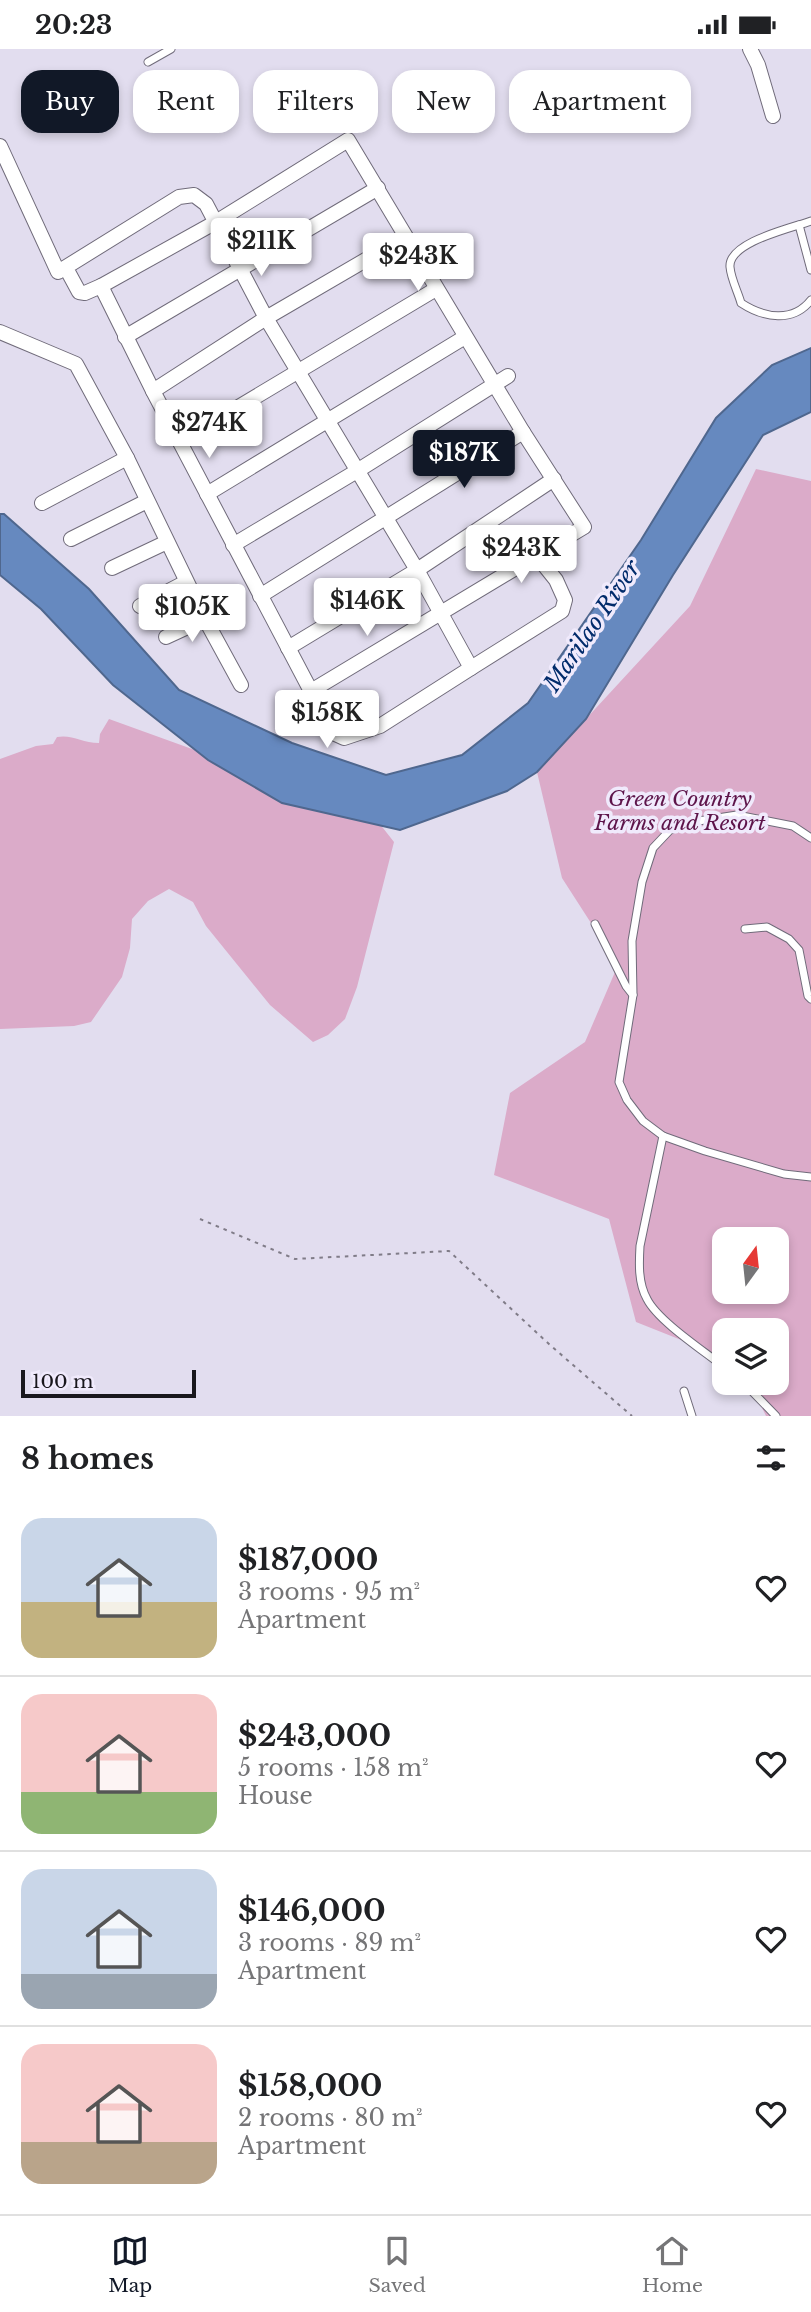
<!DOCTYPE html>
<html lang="en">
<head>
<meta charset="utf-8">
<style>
  :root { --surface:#fff; --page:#f6f6f6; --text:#202124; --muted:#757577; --line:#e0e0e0; --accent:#111827 }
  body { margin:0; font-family:"Libre Baskerville",serif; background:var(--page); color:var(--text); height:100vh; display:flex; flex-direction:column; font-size:26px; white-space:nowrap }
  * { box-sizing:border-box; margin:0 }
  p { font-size:23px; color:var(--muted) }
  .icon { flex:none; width:38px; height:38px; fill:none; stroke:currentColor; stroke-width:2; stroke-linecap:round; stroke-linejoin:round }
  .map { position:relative; height:1367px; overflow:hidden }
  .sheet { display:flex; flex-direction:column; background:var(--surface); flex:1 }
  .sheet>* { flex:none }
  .hud { position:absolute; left:21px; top:21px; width:770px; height:63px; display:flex; gap:14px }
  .needle { width:46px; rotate:15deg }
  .buttons { position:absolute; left:712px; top:1178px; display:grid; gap:14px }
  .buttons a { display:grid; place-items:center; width:77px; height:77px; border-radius:14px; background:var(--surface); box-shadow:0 4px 10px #0003; font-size:35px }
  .scale { position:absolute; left:21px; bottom:18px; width:175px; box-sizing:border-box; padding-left:7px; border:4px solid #19171d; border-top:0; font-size:19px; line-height:24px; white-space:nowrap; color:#19171d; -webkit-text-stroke:5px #f0eafc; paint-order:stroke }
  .price { position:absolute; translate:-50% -60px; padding:0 16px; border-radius:7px; background:#fff; color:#222; font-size:23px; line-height:46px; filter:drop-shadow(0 2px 4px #0008) }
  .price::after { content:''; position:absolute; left:50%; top:42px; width:21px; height:16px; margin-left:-10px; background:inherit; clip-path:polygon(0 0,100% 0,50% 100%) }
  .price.active { background:var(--accent); color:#fff }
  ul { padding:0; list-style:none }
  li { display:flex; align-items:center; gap:21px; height:175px; padding:0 21px }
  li+li { border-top:2px solid var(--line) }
  li span { display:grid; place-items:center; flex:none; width:196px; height:140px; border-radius:21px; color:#555 }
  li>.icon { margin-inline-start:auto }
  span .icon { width:84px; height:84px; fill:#fffc; stroke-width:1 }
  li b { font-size:30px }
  h2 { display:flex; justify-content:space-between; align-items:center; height:84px; padding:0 21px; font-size:30px }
  .chip { padding:0 24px; border-radius:21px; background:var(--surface); box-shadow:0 4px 10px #0003; font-size:24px; line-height:63px }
  .chip.active { background:var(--accent); color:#fff }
  .status { display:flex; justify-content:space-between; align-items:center; height:49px; padding:0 35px; background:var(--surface); direction:ltr }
  .status svg { height:19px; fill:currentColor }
  .dock { display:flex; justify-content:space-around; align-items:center; height:98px; border-top:2px solid var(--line); background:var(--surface); font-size:19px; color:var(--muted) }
  .dock a { display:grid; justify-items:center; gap:4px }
  .dock .active { color:var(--accent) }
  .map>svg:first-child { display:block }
  .green { fill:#dbabc9; fill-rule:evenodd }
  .water { fill:#6689bf; stroke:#4f678e; stroke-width:2 }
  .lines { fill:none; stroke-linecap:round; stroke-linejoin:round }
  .service-casing { stroke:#706b7a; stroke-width:9 }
  .minor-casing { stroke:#706b7a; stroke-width:16 }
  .path { stroke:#807c88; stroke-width:2; stroke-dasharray:3.5 5; stroke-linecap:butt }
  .service { stroke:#fff; stroke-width:7 }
  .minor { stroke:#fff; stroke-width:14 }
  .labels { text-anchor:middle; stroke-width:7; stroke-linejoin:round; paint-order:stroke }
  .park-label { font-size:21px; font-style:italic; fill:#5d144a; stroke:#f0eafc }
  .water-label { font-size:23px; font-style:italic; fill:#012b6b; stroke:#f0eafc }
</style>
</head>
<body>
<div class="status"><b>20:23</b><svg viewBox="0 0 49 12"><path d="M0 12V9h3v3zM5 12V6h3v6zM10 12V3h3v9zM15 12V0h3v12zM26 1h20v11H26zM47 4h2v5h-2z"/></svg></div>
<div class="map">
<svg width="811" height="1367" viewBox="0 0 811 1367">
  <rect width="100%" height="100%" fill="#e2ddef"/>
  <!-- green -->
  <g class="green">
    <path d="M 756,420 L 811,432 L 811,1367 L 766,1367 L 750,1334 L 777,1334 L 777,1281 L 724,1281 L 724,1308 L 636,1273 L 609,1170 L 494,1126 L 510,1044 L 585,993 L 618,916 L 562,829 L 537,723 L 690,557 ZM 724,1190 L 777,1190 L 777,1242 L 724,1242 Z"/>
    <path d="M 109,670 L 372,765 L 394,793 L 357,938 L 345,970 L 328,986 L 313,993 L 270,956 L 206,877 L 193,853 L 169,840 L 148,852 L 132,870 L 130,899 L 122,928 L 91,973 L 74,977 L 0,980 L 0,710 L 36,697 L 53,695 L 57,688 C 72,685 82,694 99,694 L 100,685 Z"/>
  </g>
  <!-- water -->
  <polygon class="water" points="811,299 811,363 763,386 673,526 586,670 537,723 507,742 400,781 282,754 208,711 113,636 41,560 0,526 0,465 4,465 89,540 179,641 292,694 386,726 462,706 528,654 641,491 716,369 772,316"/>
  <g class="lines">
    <!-- service casing -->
    <g class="service-casing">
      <g id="service">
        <polyline points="148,13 171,0"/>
        <path d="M 811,172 C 792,179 728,193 730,218 C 731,230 738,243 741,254 C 764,269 793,274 811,251"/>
        <polyline points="799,176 811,221"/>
        <polyline points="811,789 793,777 737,766 692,773 670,781 653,799 642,833 632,892 633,946 619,1033 627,1051 643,1072 663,1087 705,1102 784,1125 811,1128"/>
        <polyline points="595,875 626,937 633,946"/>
        <polyline points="745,880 767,878 789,890 799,901 808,947 811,950"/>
        <path d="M 663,1087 L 640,1197 C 639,1214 638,1234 647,1250 C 658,1272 704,1302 724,1318"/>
        <polyline points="744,1334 776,1367"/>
        <polyline points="684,1342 692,1367"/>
      </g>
    </g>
    <!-- minor casing -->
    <g class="minor-casing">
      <g id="minor">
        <polyline points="750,0 758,16 773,67"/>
        <polyline points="0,97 58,223 179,148 194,146 206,155 266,269 417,521 471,619 380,677 344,689 333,684 153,342 101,237 85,244 79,243 66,219"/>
        <polyline points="101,237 216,173 348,91 523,383 584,478 311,642"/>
        <polyline points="0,283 76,315 127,409 205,570 241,636"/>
        <polyline points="125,288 378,139"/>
        <polyline points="153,342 266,269 405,188"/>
        <polyline points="180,393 436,240"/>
        <polyline points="207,445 465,288"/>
        <polyline points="42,454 127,409"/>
        <polyline points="71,490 147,452"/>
        <polyline points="233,496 357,422 508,327"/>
        <polyline points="112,519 167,493"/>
        <polyline points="260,547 523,383"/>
        <polyline points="140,557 186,533"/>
        <polyline points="166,588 205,570"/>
        <polyline points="288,599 417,521 554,430"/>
        <polyline points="471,619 562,562 565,551 556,531 536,506"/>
      </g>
    </g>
    <!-- path -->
    <polyline class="path" points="200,1170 295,1210 449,1202 550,1296 632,1367"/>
    <!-- service -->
    <use href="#service" class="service"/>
    <!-- minor -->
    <use href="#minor" class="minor"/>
  </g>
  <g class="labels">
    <!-- park labels -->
    <g class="park-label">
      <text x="680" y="757">Green Country<tspan x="680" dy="24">Farms and Resort</tspan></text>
    </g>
    <!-- water labels -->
    <g class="water-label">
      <text transform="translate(592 577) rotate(-56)" y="8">Marilao River</text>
    </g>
  </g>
</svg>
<div class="buttons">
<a><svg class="needle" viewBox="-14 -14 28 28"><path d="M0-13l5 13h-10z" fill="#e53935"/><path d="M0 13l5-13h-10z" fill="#757577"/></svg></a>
<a><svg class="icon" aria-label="layers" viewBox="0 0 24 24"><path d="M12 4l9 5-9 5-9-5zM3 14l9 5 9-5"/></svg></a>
</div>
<div class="scale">100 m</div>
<b class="price" style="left:261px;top:229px">$211K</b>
<b class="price" style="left:418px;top:244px">$243K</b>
<b class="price" style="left:209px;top:411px">$274K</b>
<b class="price active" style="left:464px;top:441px">$187K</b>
<b class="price" style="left:521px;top:536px">$243K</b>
<b class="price" style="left:367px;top:589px">$146K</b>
<b class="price" style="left:192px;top:595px">$105K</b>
<b class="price" style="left:327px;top:701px">$158K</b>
<div class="hud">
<a class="chip active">Buy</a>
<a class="chip">Rent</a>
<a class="chip">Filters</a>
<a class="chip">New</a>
<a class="chip">Apartment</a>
</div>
</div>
<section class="sheet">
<h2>8 homes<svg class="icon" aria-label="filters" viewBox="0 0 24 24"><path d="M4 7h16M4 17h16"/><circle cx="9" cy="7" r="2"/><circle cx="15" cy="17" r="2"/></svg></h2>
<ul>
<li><span style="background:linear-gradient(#c9d6e8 60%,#c2b280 0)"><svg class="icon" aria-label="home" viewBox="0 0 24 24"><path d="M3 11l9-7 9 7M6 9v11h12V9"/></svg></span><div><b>$187,000</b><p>3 rooms · 95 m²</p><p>Apartment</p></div><svg class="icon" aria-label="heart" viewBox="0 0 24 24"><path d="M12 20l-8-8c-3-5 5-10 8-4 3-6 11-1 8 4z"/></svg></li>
<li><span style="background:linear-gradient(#f6c9c9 70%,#8fb573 0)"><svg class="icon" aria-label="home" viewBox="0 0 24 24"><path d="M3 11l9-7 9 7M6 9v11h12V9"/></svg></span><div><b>$243,000</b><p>5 rooms · 158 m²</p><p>House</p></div><svg class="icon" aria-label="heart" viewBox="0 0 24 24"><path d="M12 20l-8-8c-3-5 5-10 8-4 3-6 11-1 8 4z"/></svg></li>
<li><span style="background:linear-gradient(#c9d6e8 75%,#9aa5b1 0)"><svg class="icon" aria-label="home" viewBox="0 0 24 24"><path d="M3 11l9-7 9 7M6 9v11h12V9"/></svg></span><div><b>$146,000</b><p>3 rooms · 89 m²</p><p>Apartment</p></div><svg class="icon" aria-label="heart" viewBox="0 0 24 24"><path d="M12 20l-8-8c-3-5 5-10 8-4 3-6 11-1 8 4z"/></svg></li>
<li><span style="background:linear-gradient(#f6c9c9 70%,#b9a48a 0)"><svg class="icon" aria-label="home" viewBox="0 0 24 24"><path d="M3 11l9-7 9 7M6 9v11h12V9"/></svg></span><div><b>$158,000</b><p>2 rooms · 80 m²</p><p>Apartment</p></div><svg class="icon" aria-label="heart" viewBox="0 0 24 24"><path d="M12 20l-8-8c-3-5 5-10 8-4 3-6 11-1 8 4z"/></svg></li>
</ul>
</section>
<nav class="dock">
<a class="active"><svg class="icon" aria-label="map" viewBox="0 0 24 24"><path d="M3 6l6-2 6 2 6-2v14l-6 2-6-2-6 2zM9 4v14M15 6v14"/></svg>Map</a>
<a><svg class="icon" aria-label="saved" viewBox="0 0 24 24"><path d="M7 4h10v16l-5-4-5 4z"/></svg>Saved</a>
<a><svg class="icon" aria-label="home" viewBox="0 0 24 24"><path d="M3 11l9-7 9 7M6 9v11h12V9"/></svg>Home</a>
</nav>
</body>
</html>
